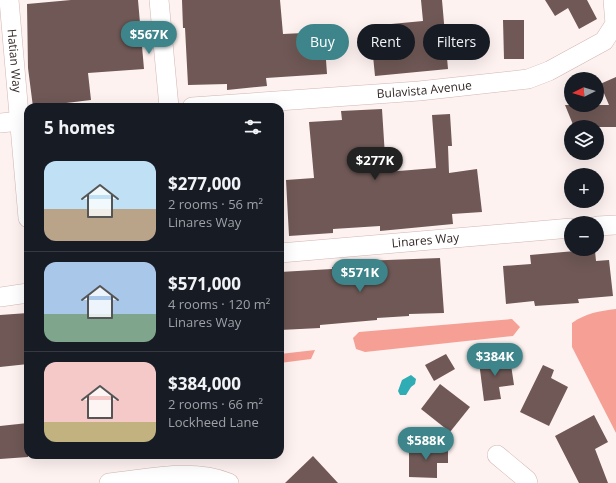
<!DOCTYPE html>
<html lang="en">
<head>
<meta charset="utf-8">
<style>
  :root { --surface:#171b24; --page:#242831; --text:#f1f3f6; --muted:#9ea1a6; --line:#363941; --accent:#3d858a }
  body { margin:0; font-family:"Open Sans",sans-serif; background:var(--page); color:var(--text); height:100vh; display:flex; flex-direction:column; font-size:15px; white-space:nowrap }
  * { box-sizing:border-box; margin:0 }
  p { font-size:13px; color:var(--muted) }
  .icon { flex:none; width:22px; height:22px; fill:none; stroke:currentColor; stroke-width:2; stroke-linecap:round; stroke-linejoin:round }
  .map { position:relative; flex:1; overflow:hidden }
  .drawer { position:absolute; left:24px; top:103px; width:260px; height:356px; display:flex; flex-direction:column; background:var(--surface); border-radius:12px; box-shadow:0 4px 16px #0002 }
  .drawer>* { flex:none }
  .hud { position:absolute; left:296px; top:24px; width:260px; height:36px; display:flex; gap:8px }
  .needle { width:26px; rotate:265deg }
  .tools { position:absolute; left:564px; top:72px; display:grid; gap:8px }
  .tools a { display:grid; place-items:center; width:40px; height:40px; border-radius:50%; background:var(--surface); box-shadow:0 4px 16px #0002; font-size:20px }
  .price { position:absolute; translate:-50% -34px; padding:0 9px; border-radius:14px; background:var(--accent); color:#fff; font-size:13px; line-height:26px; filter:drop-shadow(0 1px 2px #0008) }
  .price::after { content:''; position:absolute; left:50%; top:24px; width:12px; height:9px; margin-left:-6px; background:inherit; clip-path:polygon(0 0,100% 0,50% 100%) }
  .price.current { background:#222; color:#fff }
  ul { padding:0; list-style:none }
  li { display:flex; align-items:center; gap:12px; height:100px; padding:0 20px }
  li+li { border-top:1px solid var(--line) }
  li span { display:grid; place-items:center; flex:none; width:112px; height:80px; border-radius:12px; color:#555 }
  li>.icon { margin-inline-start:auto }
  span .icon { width:48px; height:48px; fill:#fffc; stroke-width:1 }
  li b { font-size:17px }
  h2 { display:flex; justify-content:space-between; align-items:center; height:48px; padding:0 20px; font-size:17px }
  .pill { padding:0 14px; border-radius:18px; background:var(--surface); box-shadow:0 4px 16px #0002; font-size:14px; line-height:36px }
  .pill.current { background:var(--accent); color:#fff }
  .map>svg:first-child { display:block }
  .forest { fill:#f59f95 }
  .water { fill:#30acb4 }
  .building { fill:#6f5855 }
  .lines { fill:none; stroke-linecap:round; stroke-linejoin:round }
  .minor-casing { stroke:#d2b7b4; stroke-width:20 }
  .minor { stroke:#fff; stroke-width:19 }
  .labels { text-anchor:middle; stroke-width:4; stroke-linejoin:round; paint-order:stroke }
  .street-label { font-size:12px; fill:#342928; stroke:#fff }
</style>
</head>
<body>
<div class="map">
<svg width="616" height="483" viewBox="0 0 616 483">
  <rect width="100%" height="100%" fill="#fdf2f0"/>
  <!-- forest -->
  <g class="forest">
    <path d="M 616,309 L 616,433 L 572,347 L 572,323 C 586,313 599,311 616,309 Z"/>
    <polygon points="512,319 520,327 513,336 365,352 356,349 353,338 359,332"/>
    <polygon points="315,350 311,359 280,363 280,354"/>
  </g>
  <!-- water -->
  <polygon class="water" points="411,375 416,379 415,384 411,387 406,395 400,395 398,391 402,380"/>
  <!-- building -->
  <g class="building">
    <polygon points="71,0 138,0 144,69 88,73 91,100 33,107 28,68 27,4"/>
    <polygon points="182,0 280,0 283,34 324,32 327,74 266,78 267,86 227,90 227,84 188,85 185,28 183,28"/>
    <polygon points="421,0 442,0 448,69 375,76 370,26 423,21"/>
    <polygon points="545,0 587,0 597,19 579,29 568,8 555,16"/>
    <polygon points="503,20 524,20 524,59 504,59"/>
    <polygon points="616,77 616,127 574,127 565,105 609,105 600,84"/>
    <polygon points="382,109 386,172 436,168 432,115 450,114 452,146 448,146 449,173 477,169 482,212 452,214 453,224 380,231 380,226 333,229 333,233 289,236 286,180 314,178 309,122 342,120 341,111"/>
    <polygon points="575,251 595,251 596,261 609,260 613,296 578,299 579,303 535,306 534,301 506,304 503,266 531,264 530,255"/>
    <polygon points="440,258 444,313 409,314 409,316 377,318 377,320 320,325 320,328 280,330 280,272 332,269 332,267 361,264 361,261"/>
    <polygon points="28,313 28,364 0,367 0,315"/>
    <polygon points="446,354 455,369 434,381 425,365"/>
    <polygon points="510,358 514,385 499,387 501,399 484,401 479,362"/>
    <polygon points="543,365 554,370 551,378 568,387 549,426 520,412"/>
    <polygon points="440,384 470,407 450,432 421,409"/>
    <polygon points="594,415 608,442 595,449 608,483 579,483 555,436"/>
    <polygon points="28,423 28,457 0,459 0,426"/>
    <polygon points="409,446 448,447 448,463 437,463 437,478 409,477"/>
    <polygon points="313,456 338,483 285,483"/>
  </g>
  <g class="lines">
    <!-- minor casing -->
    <g class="minor-casing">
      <g id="minor">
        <path id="s1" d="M 9,0 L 28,218"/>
        <polyline points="159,0 169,107"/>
        <path id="s2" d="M 192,107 L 419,91 L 528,79 L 549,71 L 604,41 L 615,24 L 613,0"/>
        <polyline points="0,123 20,121"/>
        <polyline points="597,226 616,225"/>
        <path id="s3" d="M 280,253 L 571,228"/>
        <polyline points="0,297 28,293"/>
        <polyline points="497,455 527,480 528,483"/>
        <path d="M 109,483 C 148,479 192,468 229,483"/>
      </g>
    </g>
    <!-- minor -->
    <use href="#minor" class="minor"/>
  </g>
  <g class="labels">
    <!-- street labels -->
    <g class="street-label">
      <text dy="4" stroke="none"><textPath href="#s1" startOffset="61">Hatian Way</textPath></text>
      <text dy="4" stroke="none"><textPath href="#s2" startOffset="233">Bulavista Avenue</textPath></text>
      <text dy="4" stroke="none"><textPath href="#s3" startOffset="146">Linares Way</textPath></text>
    </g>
  </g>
</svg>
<div class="tools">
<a><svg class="needle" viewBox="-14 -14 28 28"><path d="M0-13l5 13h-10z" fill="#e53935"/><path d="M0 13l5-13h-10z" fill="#9ea1a6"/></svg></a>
<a><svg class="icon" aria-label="layers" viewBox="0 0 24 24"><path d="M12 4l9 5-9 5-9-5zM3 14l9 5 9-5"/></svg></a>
<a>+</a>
<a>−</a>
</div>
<b class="price" style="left:149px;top:55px">$567K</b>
<b class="price current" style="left:375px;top:181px">$277K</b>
<b class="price" style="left:360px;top:293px">$571K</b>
<b class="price" style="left:495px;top:377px">$384K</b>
<b class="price" style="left:426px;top:461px">$588K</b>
<div class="hud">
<a class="pill current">Buy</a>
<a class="pill">Rent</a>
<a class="pill">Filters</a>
</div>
<section class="drawer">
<h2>5 homes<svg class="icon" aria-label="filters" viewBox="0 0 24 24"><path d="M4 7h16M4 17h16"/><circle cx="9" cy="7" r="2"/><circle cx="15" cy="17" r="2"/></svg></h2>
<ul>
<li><span style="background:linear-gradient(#bfe0f5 60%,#b9a48a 0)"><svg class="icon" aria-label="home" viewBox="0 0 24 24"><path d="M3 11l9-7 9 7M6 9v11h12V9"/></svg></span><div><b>$277,000</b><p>2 rooms · 56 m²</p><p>Linares Way</p></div></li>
<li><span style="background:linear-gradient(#a9c7e8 65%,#7fa58c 0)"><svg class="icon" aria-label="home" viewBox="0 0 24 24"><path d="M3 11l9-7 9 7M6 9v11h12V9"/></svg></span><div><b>$571,000</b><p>4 rooms · 120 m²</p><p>Linares Way</p></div></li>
<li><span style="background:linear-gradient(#f6c9c9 75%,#c2b280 0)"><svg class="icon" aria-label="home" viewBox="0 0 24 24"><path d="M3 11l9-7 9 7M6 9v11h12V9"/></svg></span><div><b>$384,000</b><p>2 rooms · 66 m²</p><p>Lockheed Lane</p></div></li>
</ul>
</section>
</div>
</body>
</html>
